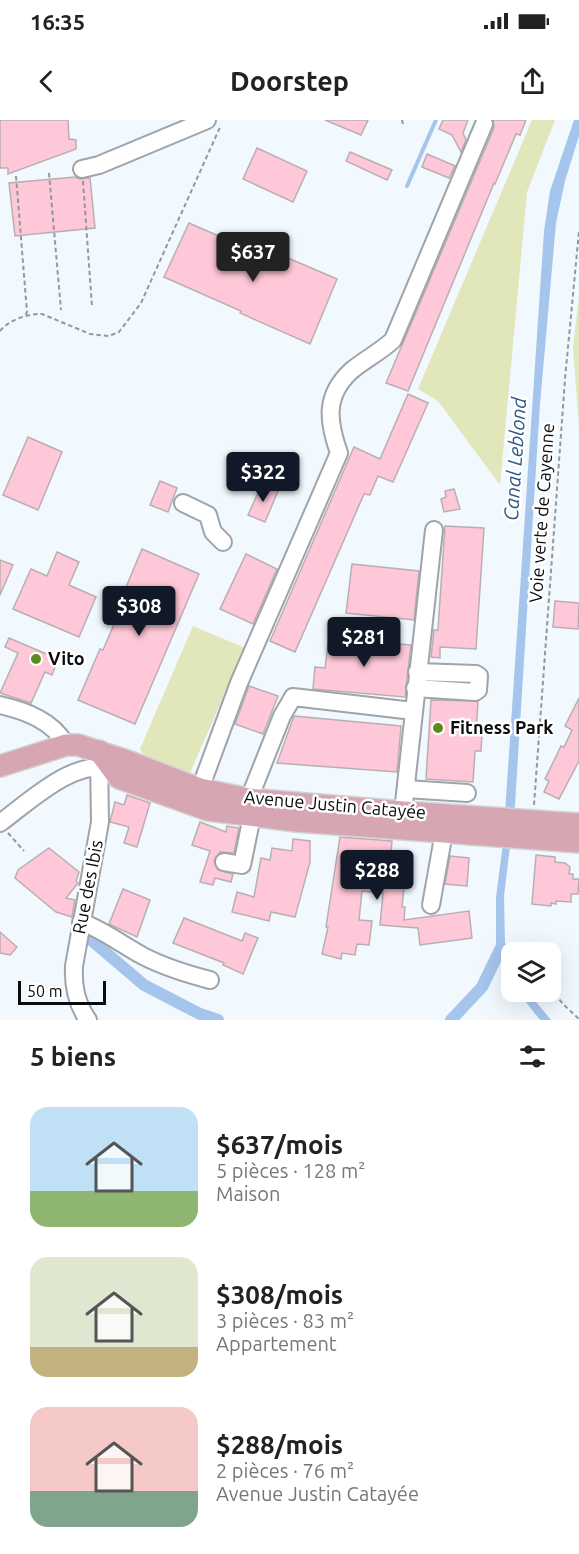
<!DOCTYPE html>
<html lang="fr">
<head>
<meta charset="utf-8">
<style>
  :root { --surface:#fff; --page:#f6f6f6; --text:#222; --muted:#767676; --accent:#111827 }
  body { margin:0; font-family:Ubuntu,sans-serif; background:var(--page); color:var(--text); height:100vh; display:flex; flex-direction:column; font-size:22px; white-space:nowrap }
  * { box-sizing:border-box; margin:0 }
  p { font-size:20px; color:var(--muted) }
  .icon { flex:none; width:33px; height:33px; fill:none; stroke:currentColor; stroke-width:2; stroke-linecap:round; stroke-linejoin:round }
  .map { position:relative; height:900px; overflow:hidden }
  .details { display:flex; flex-direction:column; background:var(--surface); flex:1 }
  .details>* { flex:none }
  .fabs { position:absolute; left:501px; top:822px; display:grid; gap:12px }
  .fabs a { display:grid; place-items:center; width:60px; height:60px; border-radius:12px; background:var(--surface); box-shadow:0 6px 24px #0002; font-size:30px }
  .scale { position:absolute; left:18px; bottom:15px; width:88px; box-sizing:border-box; padding-left:6px; border:3px solid #0a0c0e; border-top:0; font-size:16px; line-height:21px; white-space:nowrap; color:#0a0c0e; -webkit-text-stroke:4px #fff; paint-order:stroke }
  .price { position:absolute; translate:-50% -51px; padding:0 14px; border-radius:6px; background:var(--accent); color:#fff; font-size:20px; line-height:39px; filter:drop-shadow(0 2px 3px #0008) }
  .price::after { content:''; position:absolute; left:50%; top:36px; width:18px; height:14px; margin-left:-9px; background:inherit; clip-path:polygon(0 0,100% 0,50% 100%) }
  .price.active { background:#222; color:#fff }
  ul { padding:0; list-style:none }
  li { display:flex; align-items:center; gap:18px; height:150px; padding:0 30px }
  li span { display:grid; place-items:center; flex:none; width:168px; height:120px; border-radius:18px; color:#555 }
  li>.icon { margin-inline-start:auto }
  span .icon { width:72px; height:72px; fill:#fffc; stroke-width:1 }
  li b { font-size:26px }
  h2 { display:flex; justify-content:space-between; align-items:center; height:72px; padding:0 30px; font-size:26px }
  .status { display:flex; justify-content:space-between; align-items:center; height:42px; padding:0 30px; background:var(--surface); direction:ltr }
  .status svg { height:16px; fill:currentColor }
  header { display:flex; justify-content:space-between; align-items:center; height:78px; padding:0 30px; background:var(--surface); font-size:27px; font-weight:700 }
  .map>svg:first-child { display:block }
  .green { fill:#e2e7bb }
  .water { fill:#a6c5ec }
  .lines { fill:none; stroke-linecap:round; stroke-linejoin:round }
  .stream { stroke:#a6c5ec; stroke-width:4 }
  .canal { stroke:#a6c5ec; stroke-width:12 }
  .building { fill:#ffc8d8; stroke:#b9afb2; stroke-width:1.5 }
  .minor-casing { stroke:#9ea4aa; stroke-width:20 }
  .major-casing { stroke:#d3d3d4; stroke-width:24 }
  .path { stroke:#93989c; stroke-width:2; stroke-dasharray:4.5 3; stroke-linecap:butt }
  .minor { stroke:#fff; stroke-width:16 }
  .major { stroke:#d7a6b3; stroke-width:21 }
  .poi-dot { fill:#5b8b1f; stroke:#fff; stroke-width:2 }
  .labels { text-anchor:middle; stroke-width:5; stroke-linejoin:round; paint-order:stroke }
  .street-label { font-size:18px; fill:#0a0c0e; stroke:#fff }
  .poi-label { font-size:18px; font-weight:bold; fill:#0a0c0e; stroke:#fff; text-anchor:start }
  .water-label { font-size:20px; font-style:italic; fill:#2d5789; stroke:#fff }
</style>
</head>
<body>
<div class="status"><b>16:35</b><svg viewBox="0 0 49 12"><path d="M0 12V9h3v3zM5 12V6h3v6zM10 12V3h3v9zM15 12V0h3v12zM26 1h20v11H26zM47 4h2v5h-2z"/></svg></div>
<header><svg class="icon" aria-label="back" viewBox="0 0 24 24"><path d="M15 5l-7 7 7 7"/></svg>Doorstep<svg class="icon" aria-label="share" viewBox="0 0 24 24"><path d="M12 15V3M7 8l5-5 5 5M5 13v7h14v-7"/></svg></header>
<div class="map">
<svg width="579" height="900" viewBox="0 0 579 900">
  <rect width="100%" height="100%" fill="#f1f8fe"/>
  <!-- green -->
  <g class="green">
    <polygon points="532,0 555,0 527,72 500,365 438,281 418,269"/>
    <polygon points="579,176 579,307 573,227"/>
    <polygon points="193,506 245,528 189,655 145,638 140,629"/>
  </g>
  <!-- water -->
  <g class="water">
    <polygon points="574,0 579,0 579,16 565,61 556,103 540,284 515,685 504,776 505,823 511,838 511,858 496,829 496,777 503,723 544,111 550,71"/>
    <polygon points="518,872 528,872 551,900 540,900"/>
  </g>
  <g class="lines">
    <!-- stream -->
    <polyline class="stream" points="407,66 436,0"/>
    <!-- canal -->
    <g class="canal">
      <polyline points="90,819 144,865 200,894 218,900"/>
      <polyline points="451,900 482,867 501,828"/>
    </g>
  </g>
  <!-- building -->
  <g class="building">
    <polygon points="0,0 68,0 69,19 76,20 76,29 8,54 8,48 0,48"/>
    <polygon points="325,0 368,0 361,15"/>
    <polygon points="443,0 468,0 463,13 466,20 461,32 452,15 439,9"/>
    <polygon points="493,0 526,0 520,15 516,14 495,64 494,63 408,271 386,263 494,8"/>
    <polygon points="257,28 307,51 293,82 243,59"/>
    <polygon points="350,32 392,50 387,60 346,41"/>
    <polygon points="427,34 455,46 449,58 422,47"/>
    <polygon points="75,57 80,59 90,58 95,108 15,116 9,63"/>
    <polygon points="189,103 285,145 288,138 337,159 310,224 240,193 241,191 164,157"/>
    <polygon points="408,274 428,283 393,362 378,356 370,375 364,374 295,532 270,521 354,327 380,339"/>
    <polygon points="28,317 62,332 38,390 3,375"/>
    <polygon points="160,361 177,368 168,392 150,385"/>
    <polygon points="262,364 278,371 265,402 248,395"/>
    <polygon points="454,369 460,389 444,392 441,379 446,377 445,371"/>
    <polygon points="445,406 484,408 476,529 440,527 440,538 431,537 434,510 438,510"/>
    <polygon points="142,429 199,454 135,604 78,580 100,529 103,530 124,481 121,479"/>
    <polygon points="57,432 79,442 69,465 96,477 79,517 13,489 31,449 47,456"/>
    <polygon points="246,434 277,449 253,504 220,489"/>
    <polygon points="0,440 13,445 0,475"/>
    <polygon points="352,444 419,451 414,500 346,493"/>
    <polygon points="555,481 579,483 578,509 553,507"/>
    <polygon points="329,517 387,526 387,523 411,525 405,577 313,569 315,547 325,548"/>
    <polygon points="9,518 58,539 52,555 45,552 31,583 0,573 18,533 5,527"/>
    <polygon points="249,566 278,576 263,614 235,604"/>
    <polygon points="579,578 579,641 559,679 544,672 549,661 545,659 561,626 564,627 572,610 565,606"/>
    <polygon points="431,580 478,581 476,614 482,614 481,631 475,631 473,662 426,659"/>
    <polygon points="294,596 401,606 397,652 277,643"/>
    <polygon points="127,675 150,683 137,727 124,723 129,707 110,702 115,682 124,685"/>
    <polygon points="200,702 226,712 227,706 239,708 234,733 220,732 214,741 218,750 233,754 231,762 215,758 213,765 200,762 210,731 192,725"/>
    <polygon points="340,717 392,721 389,757 405,759 402,787 405,787 404,800 469,791 472,818 420,825 418,808 380,805 383,773 362,771 359,800 372,801 369,825 357,824 355,835 342,833 341,839 322,834 328,807 326,807"/>
    <polygon points="293,719 310,721 310,742 295,797 271,792 269,801 232,792 237,772 254,777 261,738 270,740 272,728 292,731"/>
    <polygon points="49,728 79,752 76,761 78,763 66,778 75,780 72,797 56,792 15,758 18,750"/>
    <polygon points="536,735 555,737 555,742 565,743 570,747 569,754 573,754 573,759 579,759 578,774 571,774 571,782 556,781 556,784 551,783 551,786 532,784"/>
    <polygon points="450,736 469,738 467,766 445,764"/>
    <polygon points="123,769 150,780 137,817 109,804"/>
    <polygon points="184,798 242,821 245,813 258,818 243,854 223,845 224,843 173,823"/>
    <polygon points="0,812 17,827 10,835 0,833"/>
  </g>
  <g class="lines">
    <!-- minor casing -->
    <g class="minor-casing">
      <g id="minor">
        <polyline points="82,49 99,45 207,0"/>
        <polyline points="183,383 208,395 213,412 223,422"/>
        <polyline points="415,568 475,572 478,570 479,556 476,554 417,552"/>
        <path d="M 0,585 C 26,591 53,601 66,625"/>
        <path d="M 200,669 L 239,563 L 339,333 C 328,302 324,276 351,251 C 364,240 380,232 393,220 L 484,4"/>
        <polyline points="406,669 467,673"/>
        <polyline points="249,679 282,596 293,577 413,591"/>
        <polyline points="403,692 434,410"/>
        <path d="M 0,703 C 33,679 76,635 120,650"/>
        <polyline points="224,742 242,745 252,696"/>
        <polyline points="431,785 444,712"/>
        <path d="M 81,802 C 104,810 122,825 143,836 C 164,847 187,854 210,860"/>
        <path d="M 88,900 C 76,883 73,866 74,846 L 100,702 L 99,637"/>
      </g>
    </g>
    <!-- major casing -->
    <g class="major-casing">
      <g id="major">
        <polyline points="99,631 119,658 208,690 296,701 579,722"/>
        <polyline points="0,646 66,625 78,625 127,641 200,669 249,679 403,692 579,704"/>
      </g>
    </g>
    <!-- path -->
    <g class="path">
      <polyline points="402,0 403,4"/>
      <polyline points="49,53 61,190"/>
      <polyline points="16,56 27,192 25,196"/>
      <polyline points="83,61 92,187"/>
      <path d="M 0,211 C 9,200 29,193 42,194 L 90,214 L 109,216 L 119,212 L 141,183 L 221,5"/>
      <polyline points="534,685 565,259 579,111"/>
      <polyline points="8,713 24,731"/>
      <polyline points="550,868 563,884 579,899"/>
    </g>
    <!-- minor -->
    <use href="#minor" class="minor"/>
    <!-- major -->
    <use href="#major" class="major"/>
  </g>
  <!-- markers -->
  <g class="poi-dot">
    <circle cx="36" cy="539" r="6"/>
    <circle cx="438" cy="608" r="6"/>
  </g>
  <g class="labels">
    <!-- street labels -->
    <g class="street-label">
      <text transform="translate(542 393) rotate(-86)" y="6">Voie verte de Cayenne</text>
      <text transform="translate(335 685) rotate(5)" y="6">Avenue Justin Catayée</text>
      <text transform="translate(88 767) rotate(-79)" y="6">Rue des Ibis</text>
    </g>
    <!-- poi labels -->
    <g class="poi-label">
      <text x="48" y="545">Vito</text>
      <text x="450" y="614">Fitness Park</text>
    </g>
    <!-- water labels -->
    <g class="water-label">
      <text transform="translate(515 339) rotate(-86)" y="7">Canal Leblond</text>
    </g>
  </g>
</svg>
<div class="fabs">
<a><svg class="icon" aria-label="layers" viewBox="0 0 24 24"><path d="M12 4l9 5-9 5-9-5zM3 14l9 5 9-5"/></svg></a>
</div>
<div class="scale">50 m</div>
<b class="price active" style="left:253px;top:163px">$637</b>
<b class="price" style="left:263px;top:383px">$322</b>
<b class="price" style="left:139px;top:517px">$308</b>
<b class="price" style="left:364px;top:548px">$281</b>
<b class="price" style="left:377px;top:781px">$288</b>
</div>
<section class="details">
<h2>5 biens<svg class="icon" aria-label="filters" viewBox="0 0 24 24"><path d="M4 7h16M4 17h16"/><circle cx="9" cy="7" r="2"/><circle cx="15" cy="17" r="2"/></svg></h2>
<ul>
<li><span style="background:linear-gradient(#bfe0f5 70%,#8fb573 0)"><svg class="icon" aria-label="home" viewBox="0 0 24 24"><path d="M3 11l9-7 9 7M6 9v11h12V9"/></svg></span><div><b>$637/mois</b><p>5 pièces · 128 m²</p><p>Maison</p></div></li>
<li><span style="background:linear-gradient(#dfe7d0 75%,#c2b280 0)"><svg class="icon" aria-label="home" viewBox="0 0 24 24"><path d="M3 11l9-7 9 7M6 9v11h12V9"/></svg></span><div><b>$308/mois</b><p>3 pièces · 83 m²</p><p>Appartement</p></div></li>
<li><span style="background:linear-gradient(#f6c9c9 70%,#7fa58c 0)"><svg class="icon" aria-label="home" viewBox="0 0 24 24"><path d="M3 11l9-7 9 7M6 9v11h12V9"/></svg></span><div><b>$288/mois</b><p>2 pièces · 76 m²</p><p>Avenue Justin Catayée</p></div></li>
</ul>
</section>
</body>
</html>
